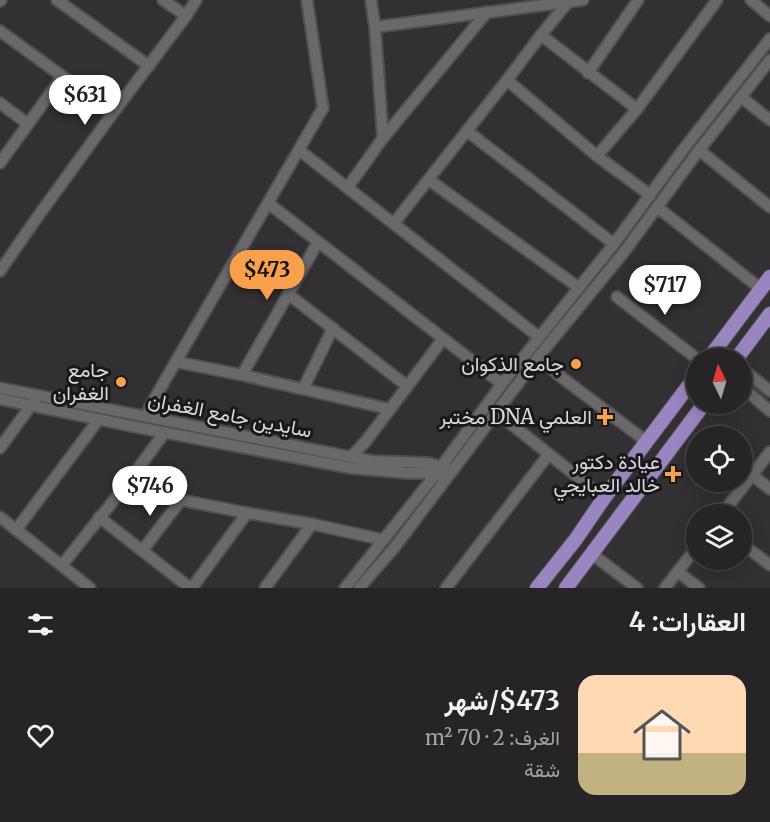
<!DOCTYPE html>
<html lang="ar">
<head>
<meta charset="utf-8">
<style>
  :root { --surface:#262426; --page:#323032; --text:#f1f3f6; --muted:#a4a4a7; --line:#424143; --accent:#f9a04d }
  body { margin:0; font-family:Merriweather,Vazirmatn,serif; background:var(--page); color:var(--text); direction:rtl; height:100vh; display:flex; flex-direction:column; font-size:22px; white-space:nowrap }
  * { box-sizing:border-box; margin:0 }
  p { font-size:20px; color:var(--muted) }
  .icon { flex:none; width:33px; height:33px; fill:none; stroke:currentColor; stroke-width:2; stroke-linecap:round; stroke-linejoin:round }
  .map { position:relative; height:588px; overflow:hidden; direction:ltr }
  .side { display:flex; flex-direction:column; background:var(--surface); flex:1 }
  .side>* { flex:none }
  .needle { width:39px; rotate:355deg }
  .tools { position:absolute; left:686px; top:348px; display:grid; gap:12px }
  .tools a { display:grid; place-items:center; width:66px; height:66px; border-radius:50%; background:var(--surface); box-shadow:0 3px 15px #0003,0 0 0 2px var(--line); font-size:30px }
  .price { position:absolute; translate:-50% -51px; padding:0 14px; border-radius:21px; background:#fff; color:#222; font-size:20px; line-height:39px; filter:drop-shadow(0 2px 3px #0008) }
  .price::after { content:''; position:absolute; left:50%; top:36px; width:18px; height:14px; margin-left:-9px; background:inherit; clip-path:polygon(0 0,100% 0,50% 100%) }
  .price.on { background:var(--accent); color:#111 }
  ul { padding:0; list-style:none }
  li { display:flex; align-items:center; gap:18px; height:150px; padding:0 24px }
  li span { display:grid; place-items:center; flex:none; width:168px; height:120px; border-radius:18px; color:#555 }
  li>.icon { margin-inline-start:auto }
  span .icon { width:72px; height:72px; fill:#fffc; stroke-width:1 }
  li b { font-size:26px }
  h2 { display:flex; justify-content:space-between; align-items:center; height:72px; padding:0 24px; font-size:26px }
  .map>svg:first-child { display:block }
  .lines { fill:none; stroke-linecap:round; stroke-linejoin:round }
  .minor-casing { stroke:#504e51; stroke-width:14 }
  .major-casing { stroke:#504e51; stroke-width:16 }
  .minor { stroke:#6b686c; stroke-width:10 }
  .major { stroke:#9986c1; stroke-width:14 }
  .poi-dot { fill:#f9a04d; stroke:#1a181a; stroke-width:2 }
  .labels { text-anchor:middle; stroke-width:6; stroke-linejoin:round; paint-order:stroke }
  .poi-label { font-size:20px; fill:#dbd9dc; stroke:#1a181a; text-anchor:end }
  .street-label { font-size:20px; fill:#dbd9dc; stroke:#1a181a }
</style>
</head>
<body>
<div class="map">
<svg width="770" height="588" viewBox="0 0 770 588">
  <rect width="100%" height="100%" fill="#333033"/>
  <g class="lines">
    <!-- minor casing -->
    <g class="minor-casing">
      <g id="minor">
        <polyline points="57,0 149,66"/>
        <polyline points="163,0 186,16"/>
        <polyline points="371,0 375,27 383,138"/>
        <polyline points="751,0 770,16"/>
        <polyline points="0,1 1,0"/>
        <polyline points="375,27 583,0"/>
        <polyline points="0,31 113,113"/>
        <polyline points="541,35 637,109"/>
        <polyline points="588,73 638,0"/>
        <polyline points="507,80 597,156 650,195"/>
        <polyline points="741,97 770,120"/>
        <polyline points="0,103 28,124"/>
        <polyline points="467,131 614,244"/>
        <polyline points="299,150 539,337"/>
        <polyline points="699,150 770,207"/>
        <polyline points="597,156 637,109 717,0"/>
        <polyline points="0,163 62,77"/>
        <polyline points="429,180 578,287"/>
        <polyline points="348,187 383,138 487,12"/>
        <polyline points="268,203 502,384"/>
        <polyline points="657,207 761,289"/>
        <polyline points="394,223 507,80 541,35 568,2"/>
        <polyline points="0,271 36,219 113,113 186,16 196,0"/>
        <polyline points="288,294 407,386"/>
        <polyline points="617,297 696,358"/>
        <polyline points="538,357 560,376 647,442"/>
        <polyline points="177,362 242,375 389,409"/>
        <polyline points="741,368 770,391"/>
        <polyline points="242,375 318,242"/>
        <polyline points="741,386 770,411"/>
        <polyline points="0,388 356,458 372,461 428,463 446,468"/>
        <polyline points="303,389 333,328"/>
        <polyline points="0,399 141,428 351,468 407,473 430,473 439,475"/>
        <polyline points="496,412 604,498"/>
        <polyline points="146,416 153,401 323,108 307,0"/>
        <polyline points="0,448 35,400"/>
        <polyline points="351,457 366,441 443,339"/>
        <polyline points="752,475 770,489"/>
        <polyline points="126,485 181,500 247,513 312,524 384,540"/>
        <polyline points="722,514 770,452"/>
        <polyline points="0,517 90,588"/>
        <polyline points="99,517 190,588"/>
        <polyline points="16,530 99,419"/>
        <polyline points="741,543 770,565"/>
        <polyline points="142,551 181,500"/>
        <polyline points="592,554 637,588"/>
        <polyline points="62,565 126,485 165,432"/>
        <polyline points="678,572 699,588"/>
        <polyline points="192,588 247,513"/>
        <polyline points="265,588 312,524"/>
        <polyline points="345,588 436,474 502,384 614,244 686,146 770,39"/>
        <polyline points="359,588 394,548 538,357 624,252 696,154 770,60"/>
        <polyline points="446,588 549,454"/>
        <polyline points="665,588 696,548"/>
      </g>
    </g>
    <!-- major casing -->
    <g class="major-casing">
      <g id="major">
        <polyline points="709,358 770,277"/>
        <polyline points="737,358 770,314"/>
        <polyline points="537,588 576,539 604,498 696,376"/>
        <polyline points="566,588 704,404"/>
      </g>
    </g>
    <!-- minor -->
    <use href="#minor" class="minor"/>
    <!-- major -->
    <use href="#major" class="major"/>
  </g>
  <!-- markers -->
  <g class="poi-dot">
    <circle cx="576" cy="364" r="6"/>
    <circle cx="121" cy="382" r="6"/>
    <path d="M602 408h6v6h6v6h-6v6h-6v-6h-6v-6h6z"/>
    <path d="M670 465h6v6h6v6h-6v6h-6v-6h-6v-6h6z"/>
  </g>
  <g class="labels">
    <!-- poi labels -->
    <g class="poi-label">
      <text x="564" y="371">جامع الذكوان</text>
      <text x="109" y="377">جامع<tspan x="109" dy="23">الغفران</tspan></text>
      <text x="592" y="424">مختبر DNA العلمي</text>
      <text x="660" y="469">عيادة دكتور<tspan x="660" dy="23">خالد العبايجي</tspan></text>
    </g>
    <!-- street labels -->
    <g class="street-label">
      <text transform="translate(230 415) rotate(11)" y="7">سايدين جامع الغفران</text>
    </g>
  </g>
</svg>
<div class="tools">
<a><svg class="needle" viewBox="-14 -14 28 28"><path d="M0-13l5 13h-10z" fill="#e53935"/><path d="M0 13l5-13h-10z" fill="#a4a4a7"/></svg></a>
<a><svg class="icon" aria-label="locate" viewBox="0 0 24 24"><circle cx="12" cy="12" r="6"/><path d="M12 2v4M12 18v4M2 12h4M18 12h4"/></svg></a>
<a><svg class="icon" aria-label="layers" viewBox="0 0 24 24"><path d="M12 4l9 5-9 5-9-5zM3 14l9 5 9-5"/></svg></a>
</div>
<b class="price" style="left:85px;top:126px">$631</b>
<b class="price on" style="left:267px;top:301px">$473</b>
<b class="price" style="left:665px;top:316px">$717</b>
<b class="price" style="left:150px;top:517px">$746</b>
</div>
<section class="side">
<h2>العقارات: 4<svg class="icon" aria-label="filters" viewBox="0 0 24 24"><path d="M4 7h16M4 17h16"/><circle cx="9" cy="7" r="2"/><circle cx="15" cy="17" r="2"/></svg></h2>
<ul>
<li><span style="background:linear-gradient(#ffd9b3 65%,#c2b280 0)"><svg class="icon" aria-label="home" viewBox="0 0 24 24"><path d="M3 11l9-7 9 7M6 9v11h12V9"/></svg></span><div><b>$473/شهر</b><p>الغرف: 2 · 70 m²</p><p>شقة</p></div><svg class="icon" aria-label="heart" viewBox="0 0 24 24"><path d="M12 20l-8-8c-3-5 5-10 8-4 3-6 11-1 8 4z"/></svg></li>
</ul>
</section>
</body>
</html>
